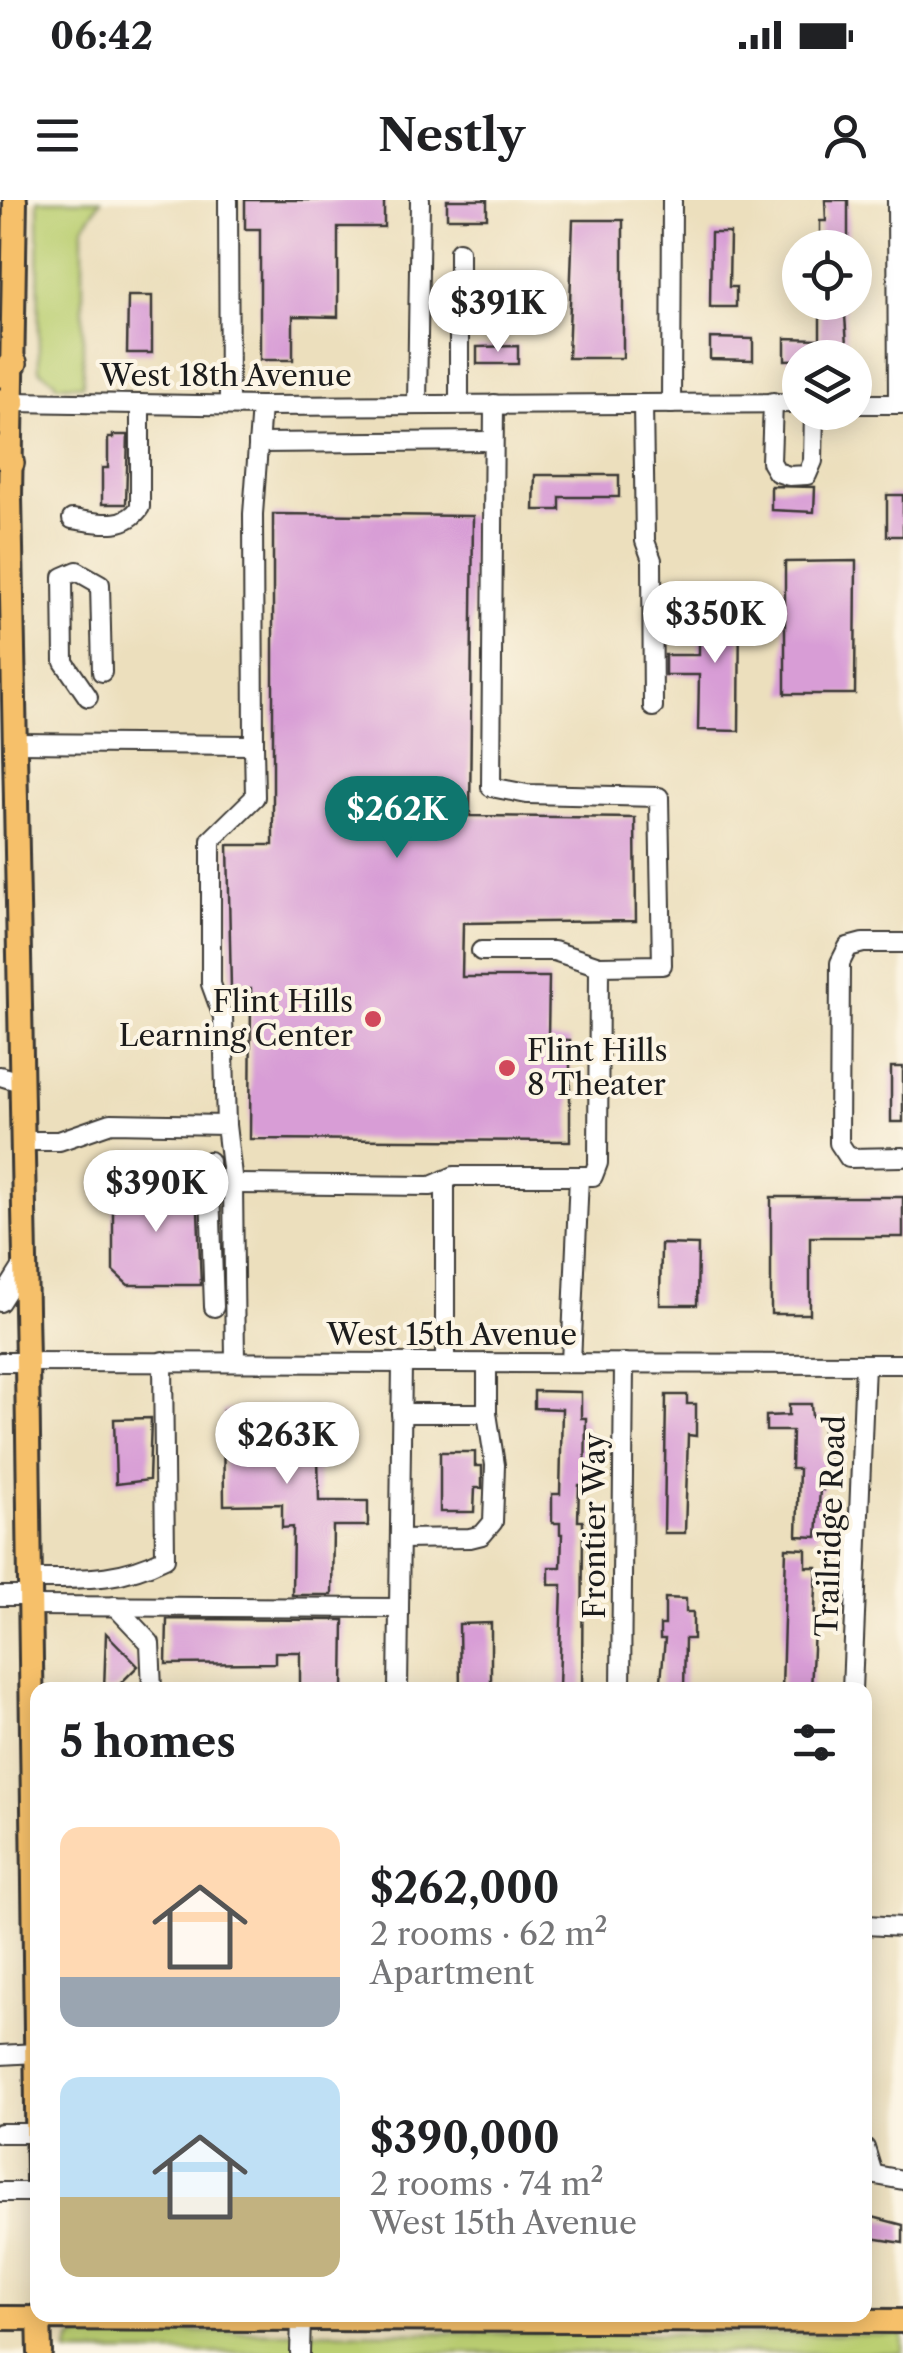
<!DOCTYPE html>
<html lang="en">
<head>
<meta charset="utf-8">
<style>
  :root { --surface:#fff; --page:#f6f6f6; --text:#202124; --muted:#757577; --accent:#0f766e }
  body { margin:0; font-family:"Libre Caslon Text",serif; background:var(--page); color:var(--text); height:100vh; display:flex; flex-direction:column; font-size:38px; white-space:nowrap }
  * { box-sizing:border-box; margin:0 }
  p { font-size:32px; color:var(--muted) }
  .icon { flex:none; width:55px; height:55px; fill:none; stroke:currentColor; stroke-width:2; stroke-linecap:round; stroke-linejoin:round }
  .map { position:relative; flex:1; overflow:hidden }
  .side { position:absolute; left:30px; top:1482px; width:842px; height:640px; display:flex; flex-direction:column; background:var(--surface); border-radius:20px; box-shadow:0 5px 25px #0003 }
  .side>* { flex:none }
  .fabs { position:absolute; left:782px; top:30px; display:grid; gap:20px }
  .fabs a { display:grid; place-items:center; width:90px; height:90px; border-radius:50%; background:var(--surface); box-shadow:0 5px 25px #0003; font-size:50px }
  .price { position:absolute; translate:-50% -85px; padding:0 22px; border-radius:35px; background:#fff; color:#222; font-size:32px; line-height:65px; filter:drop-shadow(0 2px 5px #0008) }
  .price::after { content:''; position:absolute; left:50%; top:60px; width:30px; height:22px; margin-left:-15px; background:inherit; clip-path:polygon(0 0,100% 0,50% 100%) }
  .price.selected { background:var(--accent); color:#fff }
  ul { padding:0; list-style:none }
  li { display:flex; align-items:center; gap:30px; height:250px; padding:0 30px }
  li span { display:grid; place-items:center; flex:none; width:280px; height:200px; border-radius:20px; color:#555 }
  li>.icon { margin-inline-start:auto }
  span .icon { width:120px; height:120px; fill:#fffc; stroke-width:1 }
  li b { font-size:42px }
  h2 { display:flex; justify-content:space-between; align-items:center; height:120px; padding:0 30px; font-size:42px }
  .status { display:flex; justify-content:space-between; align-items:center; height:70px; padding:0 50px; background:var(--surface); direction:ltr }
  .status svg { height:28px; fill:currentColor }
  header { display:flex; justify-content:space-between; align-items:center; height:130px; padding:0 30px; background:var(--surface); font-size:45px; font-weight:700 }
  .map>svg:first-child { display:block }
  .green { fill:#bbcf72; stroke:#6c7647; stroke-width:2.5 }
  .building { fill:#d89dd6 }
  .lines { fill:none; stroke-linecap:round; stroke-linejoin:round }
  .minor-casing { stroke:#3b3934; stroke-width:22 }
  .major-casing { stroke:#3b3934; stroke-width:28 }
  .highway-casing { stroke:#3b3934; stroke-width:30 }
  .minor { stroke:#fff; stroke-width:18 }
  .major { stroke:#f6c06b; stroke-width:22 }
  .highway { stroke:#f6c06b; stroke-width:25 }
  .poi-dot { fill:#d1495b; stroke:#fcf5e5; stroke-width:4 }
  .labels { text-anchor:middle; stroke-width:8; stroke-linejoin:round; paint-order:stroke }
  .street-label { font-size:30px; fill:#1c1c1c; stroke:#fcf5e5 }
  .poi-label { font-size:30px; fill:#1c1c1c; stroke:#fcf5e5; text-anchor:end }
</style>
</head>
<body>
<div class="status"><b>06:42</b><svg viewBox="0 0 49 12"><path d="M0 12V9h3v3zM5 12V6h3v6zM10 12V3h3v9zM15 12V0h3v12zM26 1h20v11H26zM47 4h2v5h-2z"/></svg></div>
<header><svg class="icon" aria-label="menu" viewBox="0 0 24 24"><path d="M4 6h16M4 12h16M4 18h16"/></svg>Nestly<svg class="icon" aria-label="person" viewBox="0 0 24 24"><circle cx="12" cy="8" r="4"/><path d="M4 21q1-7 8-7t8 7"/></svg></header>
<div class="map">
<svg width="903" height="2153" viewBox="0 0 903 2153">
  <rect width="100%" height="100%" fill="#fcf5e5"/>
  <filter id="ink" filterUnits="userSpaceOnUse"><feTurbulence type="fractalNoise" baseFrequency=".01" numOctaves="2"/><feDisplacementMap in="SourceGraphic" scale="20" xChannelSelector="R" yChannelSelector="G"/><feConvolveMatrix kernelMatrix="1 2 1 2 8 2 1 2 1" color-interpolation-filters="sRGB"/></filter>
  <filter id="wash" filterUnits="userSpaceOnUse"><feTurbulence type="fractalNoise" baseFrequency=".0048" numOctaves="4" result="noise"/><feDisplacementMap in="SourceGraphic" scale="40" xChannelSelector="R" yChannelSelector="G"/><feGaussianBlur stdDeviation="2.25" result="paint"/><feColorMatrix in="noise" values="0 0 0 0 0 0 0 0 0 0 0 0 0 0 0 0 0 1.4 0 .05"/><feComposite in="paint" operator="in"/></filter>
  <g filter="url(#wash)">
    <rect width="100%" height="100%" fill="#ecdfbd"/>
    <!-- green -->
    <g class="green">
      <polygon points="38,0 101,0 83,27 83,185 56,185 54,180 39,170"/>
      <polygon points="92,2131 903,2135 903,2153 67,2153 72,2139"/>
    </g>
    <g id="blocks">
      <!-- building -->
      <g class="building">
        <polygon points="245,0 384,0 384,27 338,27 338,117 293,116 293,160 260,160 260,29 245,29"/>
        <rect x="447" y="0" width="40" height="18"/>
        <polygon points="825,0 848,0 848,39 844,39 844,48 820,48 820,21 826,21"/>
        <polygon points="573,20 623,20 623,158 568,158"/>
        <polygon points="711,33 730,33 729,87 736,87 736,107 710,107"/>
        <polygon points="128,96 152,96 152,153 127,153"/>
        <polygon points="820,102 844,102 848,158 785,160 785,138 820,139"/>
        <polygon points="710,138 753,139 753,160 710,159"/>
        <polygon points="518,146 518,164 477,164 477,147"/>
        <polygon points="113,235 128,235 126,304 102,304 102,268 108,268 108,238 113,238"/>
        <polygon points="535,275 619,275 619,297 560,297 560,310 534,310"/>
        <polygon points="771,286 815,287 814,312 771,310"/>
        <rect x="887" y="295" width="16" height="41"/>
        <polygon points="273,314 473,316 470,616 635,618 636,721 463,723 462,777 549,777 548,839 570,840 570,941 250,939 251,789 231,789 228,645 273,645"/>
        <polygon points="856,361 855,494 785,494 785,362"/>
        <polygon points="699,401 740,401 739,531 698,530 699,475 665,475 665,455 699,455"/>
        <rect x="891" y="867" width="12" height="55"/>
        <polygon points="113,985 197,986 201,1085 128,1085 113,1071"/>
        <polygon points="771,997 903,997 903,1037 810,1037 810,1114 771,1114"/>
        <polygon points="661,1044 698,1045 697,1105 660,1105"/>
        <polygon points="534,1191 581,1192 581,1218 586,1218 585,1285 579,1285 578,1321 583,1321 582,1488 559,1488 562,1385 549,1385 549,1367 561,1367 562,1334 560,1334 560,1323 552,1323 552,1294 560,1294 562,1209 534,1208"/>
        <polygon points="666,1195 687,1195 687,1204 696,1204 696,1236 688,1235 685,1333 664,1333"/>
        <polygon points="789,1204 811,1204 812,1217 824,1217 821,1260 829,1260 829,1274 823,1273 823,1290 820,1289 817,1337 797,1336 799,1269 791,1269 792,1231 766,1231 766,1216 789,1215"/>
        <polygon points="317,1210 319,1301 368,1301 368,1326 333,1326 332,1395 292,1395 293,1327 282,1328 282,1304 224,1305 223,1211"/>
        <polygon points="151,1218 149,1280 116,1284 114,1219"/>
        <polygon points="440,1252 475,1252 475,1266 482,1266 482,1288 475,1288 474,1312 440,1312"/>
        <polygon points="786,1348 806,1349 806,1367 817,1367 811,1490 782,1490"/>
        <polygon points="665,1398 686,1399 686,1412 693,1412 693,1439 685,1439 684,1490 660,1490 665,1439 660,1439 660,1425 665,1425"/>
        <polygon points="167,1419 344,1420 343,1490 300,1490 300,1452 275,1452 275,1463 166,1464"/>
        <polygon points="491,1423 491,1490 460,1490 459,1424"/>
        <polygon points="106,1433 138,1466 114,1490 104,1490"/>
        <polygon points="865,2015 903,2025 903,2043 865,2037"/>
      </g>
    </g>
  </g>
  <g filter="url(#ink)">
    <use href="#blocks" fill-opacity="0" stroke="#3b3934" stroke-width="2.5"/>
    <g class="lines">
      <!-- minor casing -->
      <g class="minor-casing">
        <g id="minor">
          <polyline points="228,0 229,205"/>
          <polyline points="897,0 898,204"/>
          <polyline points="459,51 459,204"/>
          <polyline points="12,202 261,206 800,203"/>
          <polyline points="773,202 771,262 777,272 789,276 807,275 813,261 814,212"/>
          <polyline points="417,204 420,0"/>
          <polyline points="643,204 645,341 652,360 653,507"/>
          <polyline points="671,204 672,0"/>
          <polyline points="855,204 903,204"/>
          <polyline points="258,243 492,241"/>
          <path d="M 72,319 C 96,322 125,331 140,307 L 140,204"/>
          <polyline points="88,497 64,462 63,377 77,371 100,384 102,472"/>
          <polyline points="14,543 254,545 253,314 261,206"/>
          <polyline points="903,743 863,743 848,747 840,763 839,943 849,958 903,957"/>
          <polyline points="481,751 554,751 599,766"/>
          <polyline points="0,876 20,882"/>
          <polyline points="226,925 223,817 211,784 211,640 255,597 254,545"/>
          <polyline points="21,941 59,941 111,923 226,925 233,984 235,1162"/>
          <polyline points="209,961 214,1107"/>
          <polyline points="233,984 431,986 454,976 593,976 598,963 599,766 662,765 659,597 527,594 491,587 494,204"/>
          <polyline points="0,1102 24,1064"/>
          <polyline points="0,1162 903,1164"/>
          <polyline points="445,1163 445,980"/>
          <polyline points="571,1163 579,976"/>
          <polyline points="401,1213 487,1213 487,1163"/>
          <polyline points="400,1339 470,1338 482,1335 493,1322 495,1265 487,1213"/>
          <path d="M 30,1379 C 82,1379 117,1382 165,1358 L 163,1161"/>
          <polyline points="0,1396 29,1396"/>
          <polyline points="29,1406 399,1408"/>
          <polyline points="115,1406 150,1443 152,1489"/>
          <polyline points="398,1490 402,1163"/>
          <polyline points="621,1490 624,1163"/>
          <polyline points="852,1490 865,1164"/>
          <polyline points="865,1725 903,1727"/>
          <polyline points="0,1855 36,1853"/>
          <polyline points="0,1933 37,1933"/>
          <polyline points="865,1948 873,1974"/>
          <polyline points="865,1973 903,1980"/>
          <polyline points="0,1992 38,1992"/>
          <polyline points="300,2153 301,2119"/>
        </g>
      </g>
      <!-- major casing -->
      <g class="major-casing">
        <g id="major">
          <polyline points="15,0 10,296 27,1161 38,1981"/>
          <polyline points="39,2115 40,2153"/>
          <polyline points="0,2118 903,2121"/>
        </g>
      </g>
      <!-- highway casing -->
      <g class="highway-casing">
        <g id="highway">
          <polyline points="0,174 14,163"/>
          <polyline points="0,202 12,202"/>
          <polyline points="0,249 11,263"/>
        </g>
      </g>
      <!-- minor -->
      <use href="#minor" class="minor"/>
      <!-- major -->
      <use href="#major" class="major"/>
      <!-- highway -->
      <use href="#highway" class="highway"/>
    </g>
  </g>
  <!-- markers -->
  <g class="poi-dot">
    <circle cx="373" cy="819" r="10"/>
    <circle cx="507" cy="868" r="10"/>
  </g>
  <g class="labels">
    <!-- street labels -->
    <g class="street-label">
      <text x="226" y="186">West 18th Avenue</text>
      <text x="452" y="1145">West 15th Avenue</text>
      <text transform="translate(595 1326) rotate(-90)" y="10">Frontier Way</text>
      <text transform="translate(831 1326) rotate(-88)" y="10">Trailridge Road</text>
    </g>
    <!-- poi labels -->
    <g class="poi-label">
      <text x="353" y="812">Flint Hills<tspan x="353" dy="34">Learning Center</tspan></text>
      <text x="527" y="861" text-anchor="start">Flint Hills<tspan x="527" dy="34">8 Theater</tspan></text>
    </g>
  </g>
</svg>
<div class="fabs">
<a><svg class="icon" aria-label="locate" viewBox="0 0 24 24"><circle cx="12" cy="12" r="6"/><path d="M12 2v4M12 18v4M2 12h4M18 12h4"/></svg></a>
<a><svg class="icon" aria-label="layers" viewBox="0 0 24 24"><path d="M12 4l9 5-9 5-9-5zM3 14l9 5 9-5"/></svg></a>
</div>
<b class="price" style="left:498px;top:155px">$391K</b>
<b class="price" style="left:715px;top:466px">$350K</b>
<b class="price selected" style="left:397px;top:661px">$262K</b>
<b class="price" style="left:156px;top:1035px">$390K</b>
<b class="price" style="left:287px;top:1287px">$263K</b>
<section class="side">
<h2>5 homes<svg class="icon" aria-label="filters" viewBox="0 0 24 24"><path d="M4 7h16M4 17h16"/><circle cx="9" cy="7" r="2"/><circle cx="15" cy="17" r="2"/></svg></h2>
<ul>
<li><span style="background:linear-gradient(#ffd9b3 75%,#9aa5b1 0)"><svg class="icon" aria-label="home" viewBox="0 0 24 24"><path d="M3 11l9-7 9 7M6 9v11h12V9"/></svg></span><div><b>$262,000</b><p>2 rooms · 62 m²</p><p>Apartment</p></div></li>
<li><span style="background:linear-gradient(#bfe0f5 60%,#c2b280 0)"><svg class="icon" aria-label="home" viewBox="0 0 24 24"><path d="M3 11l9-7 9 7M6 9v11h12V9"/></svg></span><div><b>$390,000</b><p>2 rooms · 74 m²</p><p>West 15th Avenue</p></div></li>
</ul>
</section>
</div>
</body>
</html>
